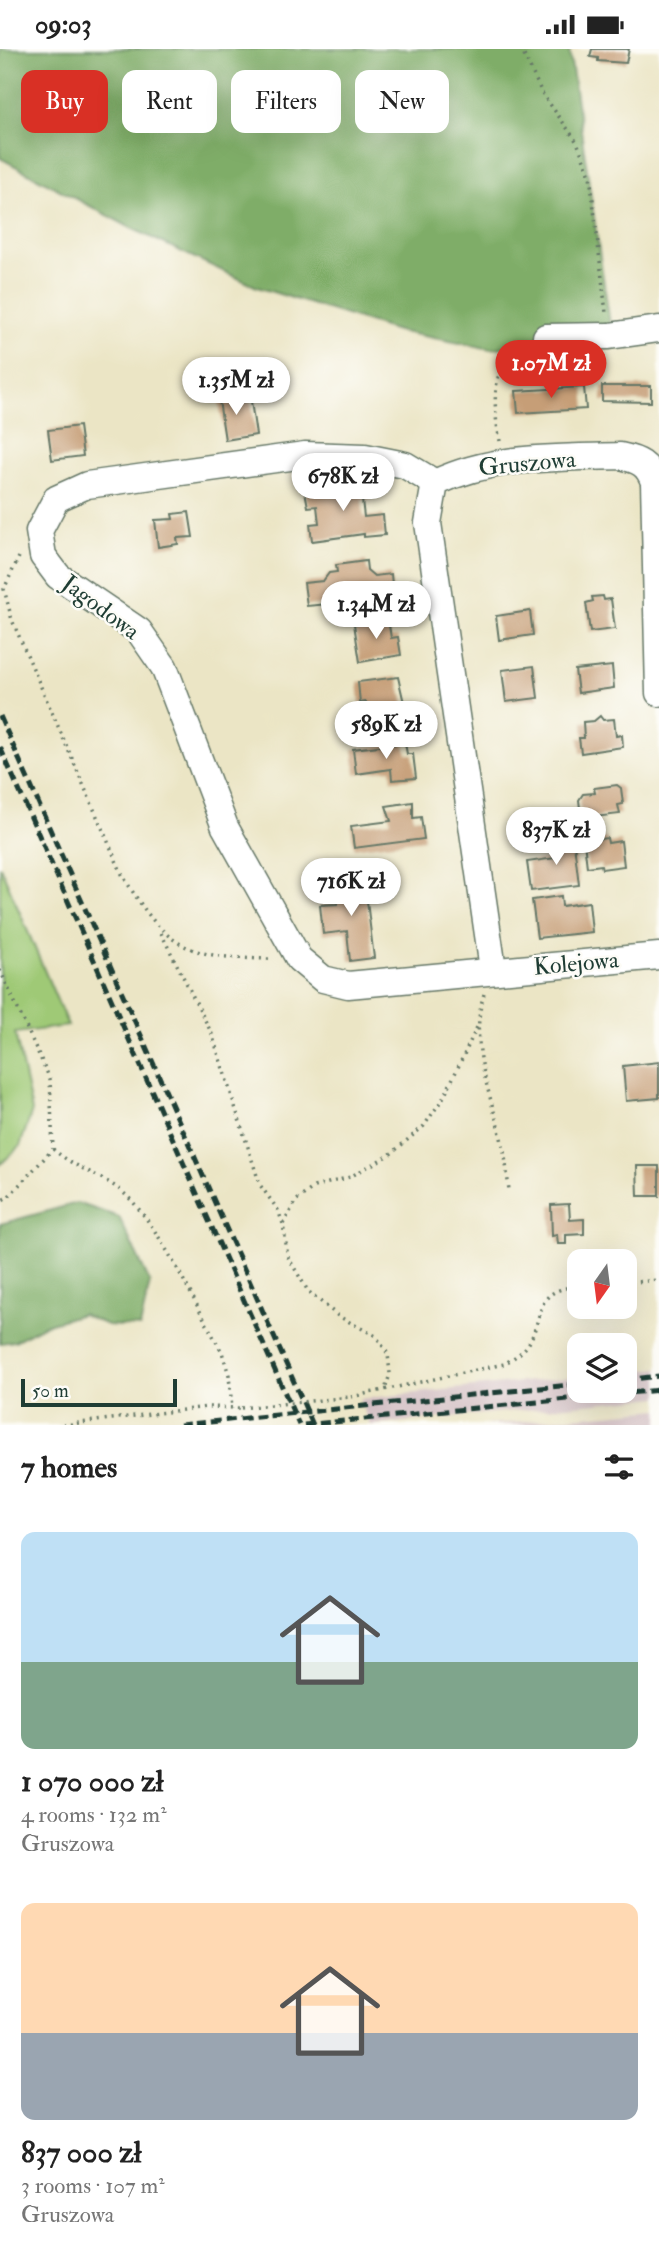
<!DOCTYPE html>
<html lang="en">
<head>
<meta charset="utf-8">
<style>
  :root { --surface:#fff; --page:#f6f6f6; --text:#222; --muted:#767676; --accent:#d93025 }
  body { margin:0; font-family:"IM FELL Double Pica",serif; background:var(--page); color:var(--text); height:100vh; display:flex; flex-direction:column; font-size:26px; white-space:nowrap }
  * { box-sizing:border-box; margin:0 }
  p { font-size:23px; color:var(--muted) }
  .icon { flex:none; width:38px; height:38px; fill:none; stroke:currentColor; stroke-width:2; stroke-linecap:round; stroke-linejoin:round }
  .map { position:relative; height:1376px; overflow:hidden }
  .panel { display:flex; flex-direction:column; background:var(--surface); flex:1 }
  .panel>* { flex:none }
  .guide { position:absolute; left:21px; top:21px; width:618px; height:63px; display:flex; gap:14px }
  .needle { width:46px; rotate:194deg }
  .buttons { position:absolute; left:567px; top:1200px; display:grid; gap:14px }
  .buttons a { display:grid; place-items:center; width:70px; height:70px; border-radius:14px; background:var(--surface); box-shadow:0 7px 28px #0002; font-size:35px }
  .scale { position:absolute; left:21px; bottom:18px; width:156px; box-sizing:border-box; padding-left:7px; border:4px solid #1f3d34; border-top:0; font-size:19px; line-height:24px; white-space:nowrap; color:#1f3d34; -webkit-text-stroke:5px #fdfcf7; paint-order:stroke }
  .price { position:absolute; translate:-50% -60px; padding:0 16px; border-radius:24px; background:#fff; color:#222; font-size:23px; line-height:46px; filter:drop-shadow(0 2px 4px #0008) }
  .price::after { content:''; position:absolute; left:50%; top:42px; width:21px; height:16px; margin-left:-10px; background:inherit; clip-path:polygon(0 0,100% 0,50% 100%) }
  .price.current { background:var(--accent); color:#fff }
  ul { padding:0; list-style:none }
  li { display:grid; align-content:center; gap:14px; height:371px; padding:0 21px }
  li span { display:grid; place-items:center; height:217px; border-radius:14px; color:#555 }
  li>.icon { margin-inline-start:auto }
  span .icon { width:126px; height:126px; fill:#fffc; stroke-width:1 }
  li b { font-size:30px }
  h2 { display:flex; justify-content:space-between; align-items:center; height:84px; padding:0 21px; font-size:30px }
  .chip { padding:0 24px; border-radius:14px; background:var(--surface); box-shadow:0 7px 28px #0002; font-size:24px; line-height:63px }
  .chip.current { background:var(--accent); color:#fff }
  .status { display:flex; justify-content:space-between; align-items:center; height:49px; padding:0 35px; background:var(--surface); direction:ltr }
  .status svg { height:19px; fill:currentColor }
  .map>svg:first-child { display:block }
  .industrial { fill:#d2bec2 }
  .green { fill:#9fc976; stroke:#5f8355; stroke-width:2 }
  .forest { fill:#7fad67; stroke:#4f754e; stroke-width:2 }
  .building { fill:#c69e77 }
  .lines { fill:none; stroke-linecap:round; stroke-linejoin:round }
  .minor-casing { stroke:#667867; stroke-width:29 }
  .path { stroke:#667867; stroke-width:3.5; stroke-dasharray:2 5; stroke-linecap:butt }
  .minor { stroke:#fff; stroke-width:26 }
  .rail { stroke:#1f3d34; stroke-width:5; stroke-dasharray:10 5; stroke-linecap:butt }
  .path-bridge { stroke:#667867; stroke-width:3.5; stroke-dasharray:2 5; stroke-linecap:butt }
  .labels { text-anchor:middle; stroke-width:5; stroke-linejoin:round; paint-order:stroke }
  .street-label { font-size:24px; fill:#1f3d34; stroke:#fdfcf7 }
</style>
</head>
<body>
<div class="status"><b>09:03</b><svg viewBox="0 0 49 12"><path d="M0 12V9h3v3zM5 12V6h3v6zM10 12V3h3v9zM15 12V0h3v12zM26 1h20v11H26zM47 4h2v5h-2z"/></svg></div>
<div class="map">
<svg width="659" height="1376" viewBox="0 0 659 1376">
  <rect width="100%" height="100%" fill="#fdfcf7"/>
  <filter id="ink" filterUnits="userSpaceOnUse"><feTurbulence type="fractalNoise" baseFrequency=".0143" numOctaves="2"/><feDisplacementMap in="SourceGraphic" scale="14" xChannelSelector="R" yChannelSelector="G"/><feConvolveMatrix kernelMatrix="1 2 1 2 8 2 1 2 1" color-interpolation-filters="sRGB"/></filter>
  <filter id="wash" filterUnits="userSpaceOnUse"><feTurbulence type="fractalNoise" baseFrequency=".00686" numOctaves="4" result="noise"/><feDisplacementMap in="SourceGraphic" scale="28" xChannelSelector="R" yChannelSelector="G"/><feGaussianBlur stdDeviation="1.57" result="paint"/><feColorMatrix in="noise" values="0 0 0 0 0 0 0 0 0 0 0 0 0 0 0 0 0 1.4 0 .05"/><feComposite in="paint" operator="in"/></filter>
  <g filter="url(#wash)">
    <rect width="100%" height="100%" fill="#ebe5c5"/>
    <!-- industrial -->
    <g class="industrial">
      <polygon points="659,1319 659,1348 370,1376 359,1350 579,1327 579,1342 625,1342 625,1323"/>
      <polygon points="659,1360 659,1376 484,1376"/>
    </g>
    <!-- green -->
    <polygon class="green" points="0,817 68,977 15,984 32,1062 20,1097 0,1116"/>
    <!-- forest -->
    <g class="forest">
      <polygon points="0,0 569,0 611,282 491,300 397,282 257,238 131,179 0,109"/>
      <polygon points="77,1154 119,1168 150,1234 140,1278 107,1276 82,1265 44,1276 15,1292 0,1294 0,1175"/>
    </g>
    <g id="blocks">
      <!-- building -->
      <g class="building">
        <polygon points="592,0 629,0 626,14 598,12 598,9 590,8"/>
        <polygon points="602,337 651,337 651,353 602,352"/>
        <polygon points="584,338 586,360 518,364 516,342"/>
        <polygon points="237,343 239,353 251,352 256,386 225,391 218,345"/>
        <polygon points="79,377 83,407 52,411 48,381"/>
        <polygon points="367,434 369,451 362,451 364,468 383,466 385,486 364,488 364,485 312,492 310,475 319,474 317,457 308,458 305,442"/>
        <polygon points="189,463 193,488 177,489 178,495 158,498 155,471 173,470 172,465"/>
        <polygon points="366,512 367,521 374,527 391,525 393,547 328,552 328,555 307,557 304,534 323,532 329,524 337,523 336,516"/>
        <polygon points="603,547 604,551 611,550 615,580 590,583 586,554 593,552 592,548"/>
        <polygon points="530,562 533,586 499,591 496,567"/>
        <polygon points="388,570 391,589 398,588 401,606 360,613 354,575"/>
        <polygon points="534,617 538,649 506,653 502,621"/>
        <polygon points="612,617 614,639 578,644 575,621"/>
        <polygon points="398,628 407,667 368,672 366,653 360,654 358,633"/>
        <polygon points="600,667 603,671 614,670 616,687 622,686 623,698 581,704 579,689 584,689 583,673 594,672"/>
        <polygon points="405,694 407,705 413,705 416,729 392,731 391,720 356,725 353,700"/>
        <polygon points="617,736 621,739 623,755 618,756 620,765 586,769 585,761 580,759 579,751 583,745 595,744 594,739"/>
        <polygon points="413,753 413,769 421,768 424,790 354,799 351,777 391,772 386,757"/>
        <polygon points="573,786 579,836 531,842 527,813 556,809 553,788"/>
        <polygon points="607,789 608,794 621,792 624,817 602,820 601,816 587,818 584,792"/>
        <polygon points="364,828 374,909 350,912 347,882 323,885 320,856 338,855 336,831"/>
        <polygon points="561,847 562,857 589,853 592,883 537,889 532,851"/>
        <polygon points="659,1013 659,1049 626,1052 623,1017"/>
        <polygon points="637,1117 659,1117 659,1147 638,1147"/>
        <polygon points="569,1155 570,1171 584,1170 584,1185 566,1186 566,1195 558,1195 557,1186 552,1187 551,1156"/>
      </g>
    </g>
  </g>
  <g filter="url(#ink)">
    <use href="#blocks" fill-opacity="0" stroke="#667867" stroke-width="2"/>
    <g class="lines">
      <!-- minor casing -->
      <g class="minor-casing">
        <g id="minor">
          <polyline points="546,288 609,287 659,280"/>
          <polyline points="435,434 405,416 365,408 305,406 87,436 56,450 39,482 43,507 58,527 139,582 164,618 225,778 299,910 323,930 348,936 659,907"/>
          <path d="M 493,920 L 428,474 L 435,434 C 494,406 556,409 620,407 C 639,411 648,415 654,433 L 659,644"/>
        </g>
      </g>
      <!-- path -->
      <g class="path">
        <polyline points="521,0 542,44 577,93 590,126 606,264"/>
        <path d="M 500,392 C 493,359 489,312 524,297"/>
        <path d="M 19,508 L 4,540 L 12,571 L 122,825 C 166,900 186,909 272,910"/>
        <polyline points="161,884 212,985 260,1136 278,1161 283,1175 288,1208 308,1242 338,1267 376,1287 388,1305 390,1325 385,1341"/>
        <polyline points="0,921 50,1030 53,1100 8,1148 0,1152"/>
        <path d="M 484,945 C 468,994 491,1045 502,1093 C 506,1109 507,1125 509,1141"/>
        <path d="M 53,1100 C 75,1120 104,1126 126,1146 C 161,1179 197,1259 222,1303 L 229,1326 L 232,1360"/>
        <polyline points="283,1175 297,1151 314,1138 350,1128 392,1104 424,1077 445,1046 477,978"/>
        <polyline points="625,1234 659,1231"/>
        <path d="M 351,1348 L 504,1315 C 515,1308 527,1301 532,1288 C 544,1258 537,1241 579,1237"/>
        <polyline points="63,1376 207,1358 241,1359"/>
      </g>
      <!-- minor -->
      <use href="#minor" class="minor"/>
      <!-- rail -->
      <g class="rail">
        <polyline points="0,667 313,1376"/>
        <polyline points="0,698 299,1376"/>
        <polyline points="625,1331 659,1327"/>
        <polyline points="180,1376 579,1335"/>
        <polyline points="304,1376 659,1341"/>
      </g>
      <!-- path-bridge -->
      <polyline class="path-bridge" points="241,1359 351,1348"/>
    </g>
  </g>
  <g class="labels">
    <!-- street labels -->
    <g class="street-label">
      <text transform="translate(527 414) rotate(-5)" y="8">Gruszowa</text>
      <text transform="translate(101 558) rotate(37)" y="8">Jagodowa</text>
      <text transform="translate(576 914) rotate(-5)" y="8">Kolejowa</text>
    </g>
  </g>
</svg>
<div class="buttons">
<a><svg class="needle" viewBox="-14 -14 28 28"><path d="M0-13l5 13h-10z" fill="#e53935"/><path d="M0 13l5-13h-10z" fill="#767676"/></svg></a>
<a><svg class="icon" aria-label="layers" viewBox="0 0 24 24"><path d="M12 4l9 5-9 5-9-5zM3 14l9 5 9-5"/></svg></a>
</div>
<div class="scale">50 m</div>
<b class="price current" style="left:551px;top:351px">1.07M zł</b>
<b class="price" style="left:236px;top:368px">1.35M zł</b>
<b class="price" style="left:343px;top:464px">678K zł</b>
<b class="price" style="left:376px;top:592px">1.34M zł</b>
<b class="price" style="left:386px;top:712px">589K zł</b>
<b class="price" style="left:556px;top:818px">837K zł</b>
<b class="price" style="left:351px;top:869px">716K zł</b>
<div class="guide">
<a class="chip current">Buy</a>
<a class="chip">Rent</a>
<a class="chip">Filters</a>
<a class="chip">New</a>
</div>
</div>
<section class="panel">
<h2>7 homes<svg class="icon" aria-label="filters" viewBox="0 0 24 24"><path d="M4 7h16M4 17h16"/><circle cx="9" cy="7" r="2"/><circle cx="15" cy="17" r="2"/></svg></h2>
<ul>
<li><span style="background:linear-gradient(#bfe0f5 60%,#7fa58c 0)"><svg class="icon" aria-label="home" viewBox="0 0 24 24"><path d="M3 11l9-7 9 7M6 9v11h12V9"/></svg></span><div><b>1 070 000 zł</b><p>4 rooms · 132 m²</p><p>Gruszowa</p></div></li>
<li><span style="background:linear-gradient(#ffd9b3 60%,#9aa5b1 0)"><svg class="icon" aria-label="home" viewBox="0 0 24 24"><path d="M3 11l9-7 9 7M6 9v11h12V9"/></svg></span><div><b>837 000 zł</b><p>3 rooms · 107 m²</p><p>Gruszowa</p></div></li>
</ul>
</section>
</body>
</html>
